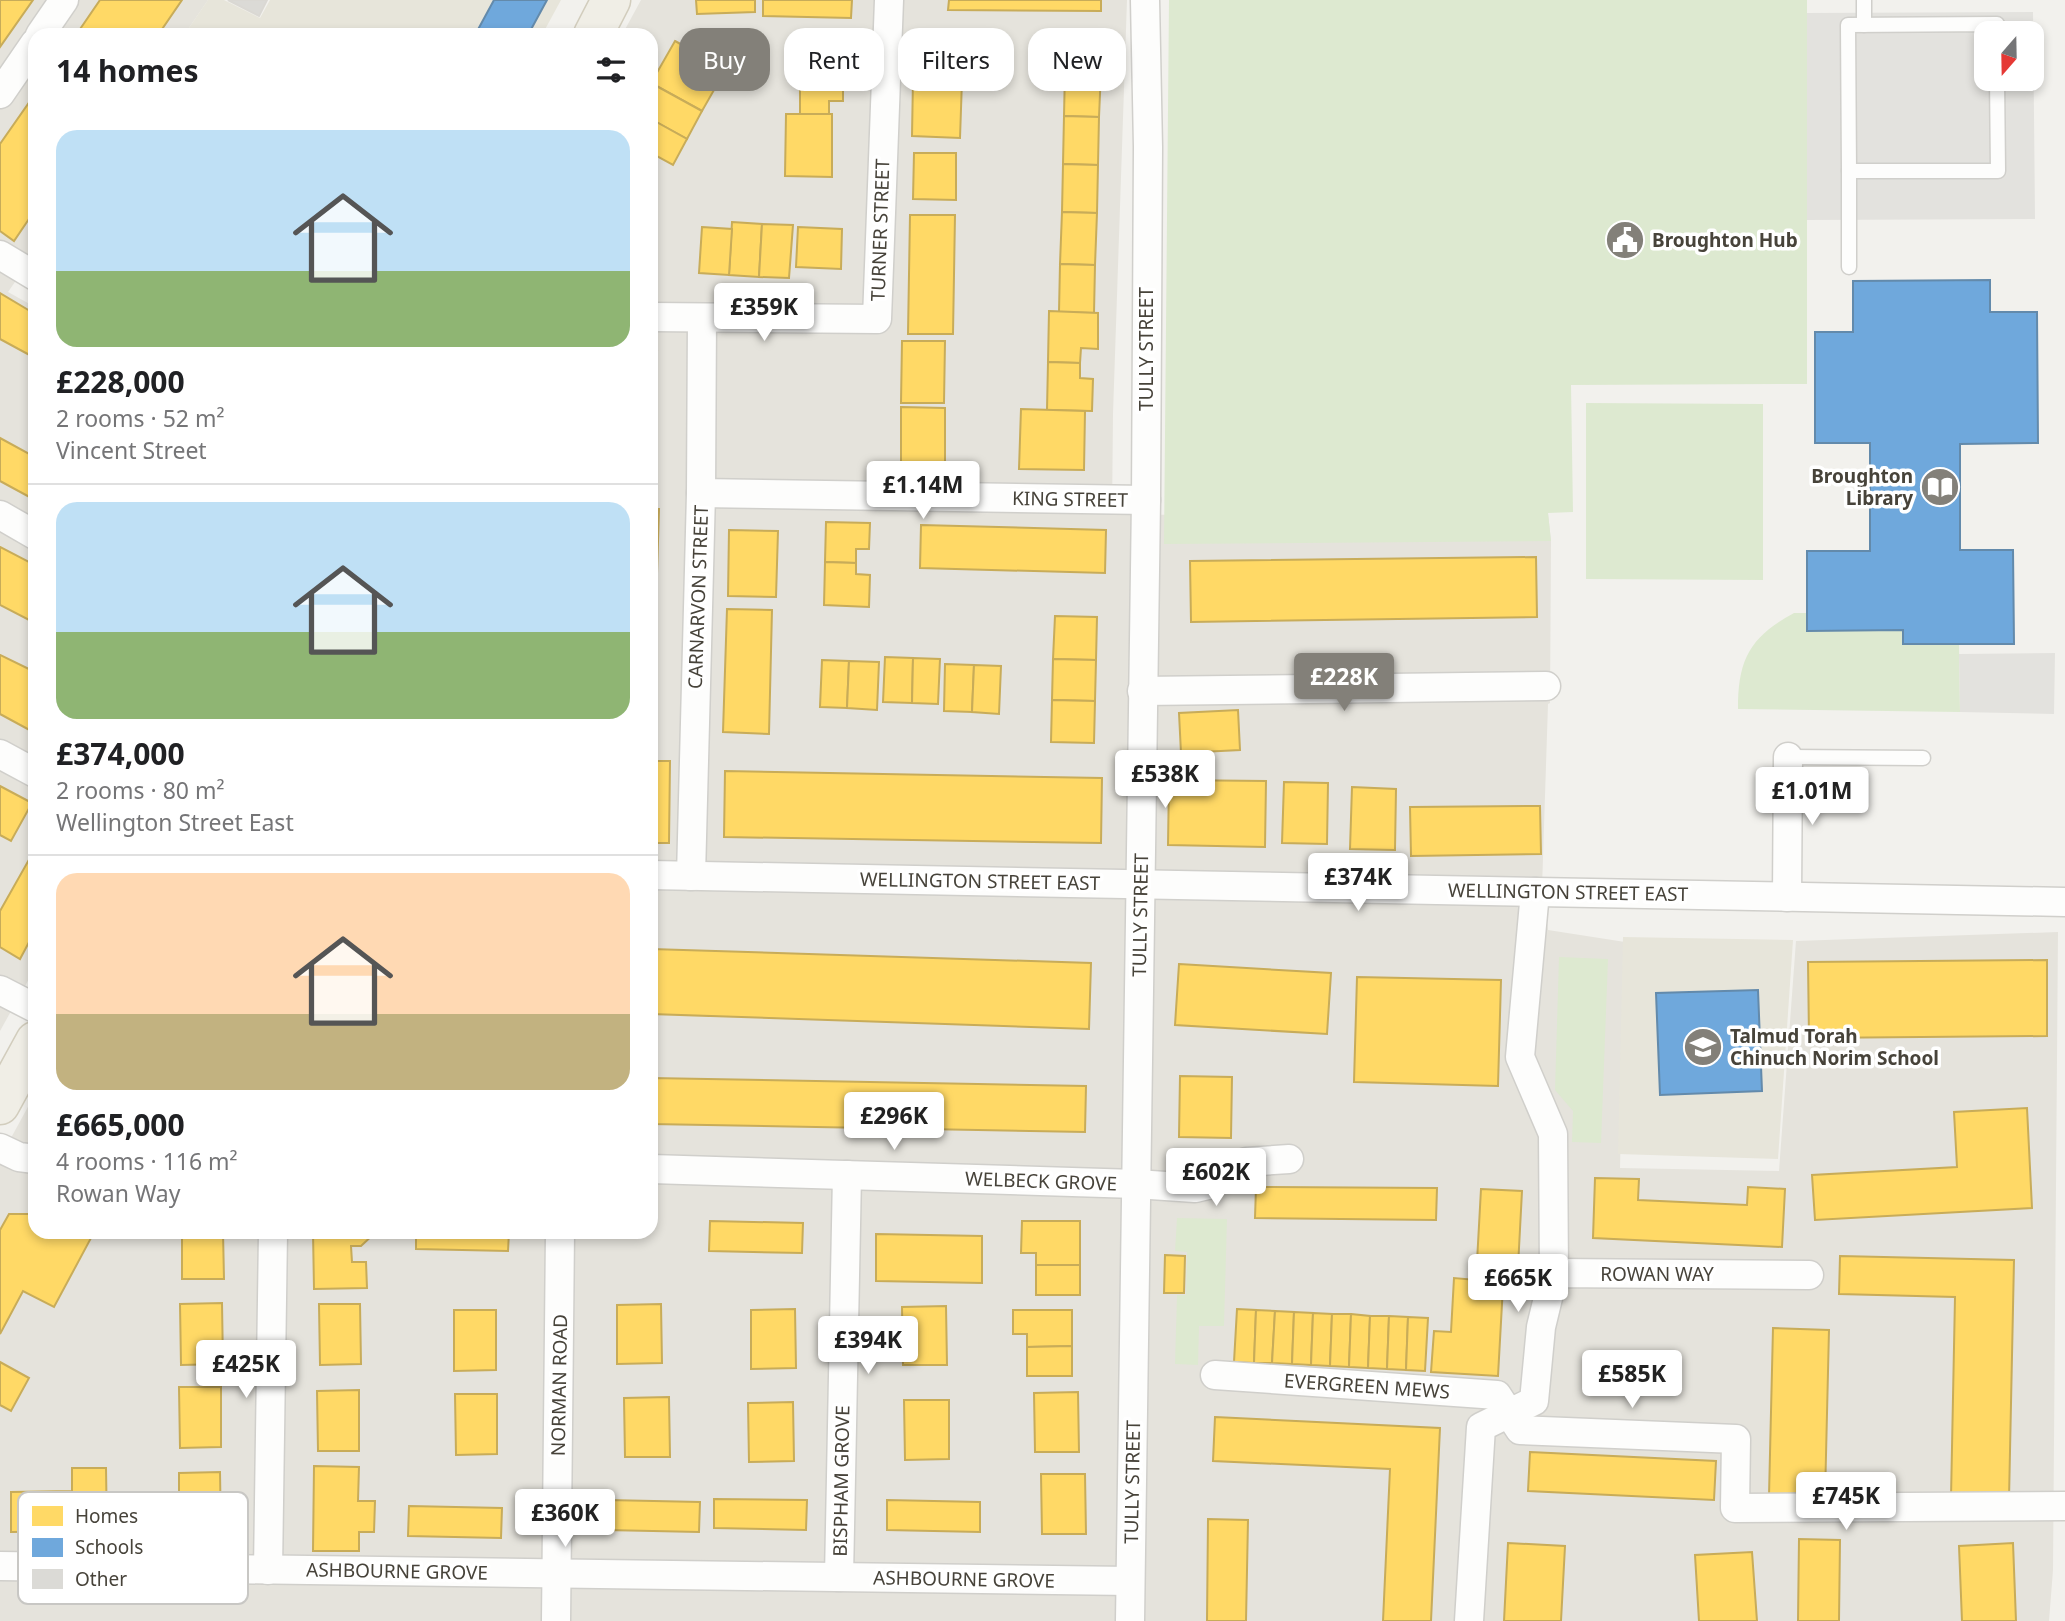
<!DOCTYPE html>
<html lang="en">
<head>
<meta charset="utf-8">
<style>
  :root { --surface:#fff; --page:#f2f2f2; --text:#202124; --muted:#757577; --line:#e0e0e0; --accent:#838079 }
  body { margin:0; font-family:"Noto Sans",sans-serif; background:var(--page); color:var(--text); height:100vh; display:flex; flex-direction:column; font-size:26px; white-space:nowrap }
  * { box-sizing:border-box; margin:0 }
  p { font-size:23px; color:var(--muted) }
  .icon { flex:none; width:38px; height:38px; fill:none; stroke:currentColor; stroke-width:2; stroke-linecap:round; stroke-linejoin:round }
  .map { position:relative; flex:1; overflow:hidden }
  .sheet { position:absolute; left:28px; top:28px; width:630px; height:1211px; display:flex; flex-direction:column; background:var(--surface); border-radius:21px; box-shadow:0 4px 10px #0003 }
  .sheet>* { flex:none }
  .top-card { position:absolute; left:679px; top:28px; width:665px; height:63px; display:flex; gap:14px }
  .needle { width:46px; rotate:200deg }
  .buttons { position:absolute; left:1974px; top:21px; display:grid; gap:14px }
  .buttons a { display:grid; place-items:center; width:70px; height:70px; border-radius:14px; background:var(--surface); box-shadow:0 4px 10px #0003; font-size:35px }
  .price { position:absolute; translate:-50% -60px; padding:0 16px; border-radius:7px; background:#fff; color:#222; font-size:23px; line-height:46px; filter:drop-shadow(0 2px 4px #0008) }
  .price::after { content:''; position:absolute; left:50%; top:42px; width:21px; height:16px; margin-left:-10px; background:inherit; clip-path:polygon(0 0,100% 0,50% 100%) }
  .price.current { background:var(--accent); color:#fff }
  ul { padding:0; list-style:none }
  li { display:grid; align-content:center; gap:14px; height:371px; padding:0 28px }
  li+li { border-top:2px solid var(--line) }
  li span { display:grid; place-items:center; height:217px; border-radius:21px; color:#555 }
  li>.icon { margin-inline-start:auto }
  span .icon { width:126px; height:126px; fill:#fffc; stroke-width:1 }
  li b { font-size:30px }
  h2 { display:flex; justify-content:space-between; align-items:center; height:84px; padding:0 28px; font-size:30px }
  .chip { padding:0 24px; border-radius:21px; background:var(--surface); box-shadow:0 4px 10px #0003; font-size:24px; line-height:63px }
  .chip.current { background:var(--accent); color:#fff }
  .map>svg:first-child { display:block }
  .residential { fill:#e5e3dc }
  .education { fill:#e7e5da }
  .green { fill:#dde9d0 }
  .parking { fill:#e3e2de; fill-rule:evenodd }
  .homes { fill:#ffd966; stroke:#c8ac59; stroke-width:2 }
  .schools { fill:#6fa8dc; stroke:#638aab; stroke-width:2 }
  .building { fill:#dbdad6; stroke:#dad8d3; stroke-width:2 }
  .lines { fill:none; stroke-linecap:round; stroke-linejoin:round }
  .lane-casing { stroke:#d0cfcb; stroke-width:17 }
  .street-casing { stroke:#d0cfcb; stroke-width:31 }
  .primary-casing { stroke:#d2cdbd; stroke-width:41 }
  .lane { stroke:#fdfdfc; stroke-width:14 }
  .street { stroke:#fdfdfc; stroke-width:28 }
  .primary { stroke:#f0eee6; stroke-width:38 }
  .labels { text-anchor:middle; stroke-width:7; stroke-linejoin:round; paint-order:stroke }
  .street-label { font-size:19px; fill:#47433a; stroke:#fff }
  .poi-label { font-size:19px; font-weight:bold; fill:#47433a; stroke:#fff; text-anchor:start }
  .key { fill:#fff; stroke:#c8c7c4; stroke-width:2 }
  .key-label { font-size:19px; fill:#47433a }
</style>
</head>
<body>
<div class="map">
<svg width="2065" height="1621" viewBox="0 0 2065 1621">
  <rect width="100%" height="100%" fill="#f2f1ed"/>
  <!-- residential -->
  <g class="residential">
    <polygon points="0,0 208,0 184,35 35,35 35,253 8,292 35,307 35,968 0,1031"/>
    <polygon points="641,0 1127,0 1113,414 1112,515 1548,513 1551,541 1550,703 1548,704 1542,888 1548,930 1625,942 1620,1168 1779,1171 1796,941 2058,932 2053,1570 2049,1621 0,1621 0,1158 35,1094 35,1232 651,1232 651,35 622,35"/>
  </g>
  <!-- education -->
  <g class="education">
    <polygon points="208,0 224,0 260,18 270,0 561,0 542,35 184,35"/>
    <polygon points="1623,937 1793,940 1778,1159 1618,1154"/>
  </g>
  <!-- green -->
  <g class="green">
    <polygon points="1169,0 1807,0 1807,384 1571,385 1573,512 1548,513 1551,541 1164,544"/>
    <polygon points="1586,403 1763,404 1763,580 1586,579"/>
    <path d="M 1794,613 L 1807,613 L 1808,631 L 1903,630 L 1904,644 L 1959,644 L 1960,712 L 1738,709 C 1738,659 1750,637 1794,613 Z"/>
    <polygon points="1559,957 1608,959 1601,1143 1572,1142 1573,1111 1555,1090"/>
    <polygon points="1177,1218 1227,1219 1224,1326 1199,1326 1198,1365 1175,1364 1177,1295 1186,1295 1187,1252 1175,1251"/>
  </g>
  <!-- parking -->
  <g class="parking">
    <path d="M 2033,12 L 2035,219 L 1807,220 L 1807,13 ZM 1986,33 L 2032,33 L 2032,79 L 1986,79 Z"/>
    <polygon points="2055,653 2054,714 1960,712 1959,654"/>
  </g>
  <!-- homes -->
  <g class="homes">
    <polygon points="0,0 33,0 0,47"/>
    <polygon points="100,0 182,0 158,35 76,35"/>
    <polygon points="696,0 755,0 755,12 697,14"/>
    <polygon points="763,0 852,0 851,18 763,16"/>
    <polygon points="949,0 1101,0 1101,11 948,10"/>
    <polygon points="675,41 726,69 702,111 651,83"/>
    <polygon points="800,68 843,69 843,101 829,101 829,114 800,114"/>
    <polygon points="1065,70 1101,71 1099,117 1064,116"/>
    <polygon points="913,79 962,80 960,138 912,136"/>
    <polygon points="651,83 702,111 687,139 651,119"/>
    <polygon points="35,94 35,210 14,241 0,231 0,144"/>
    <polygon points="786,114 832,114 832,177 785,176"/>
    <polygon points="1064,116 1099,117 1098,165 1063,164"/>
    <polygon points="651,119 687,139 673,165 651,153"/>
    <polygon points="914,153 956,153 956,200 913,199"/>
    <polygon points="1063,164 1098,165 1097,213 1062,212"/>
    <polygon points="1062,212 1097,213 1095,265 1060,264"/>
    <polygon points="910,215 955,215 953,334 908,334"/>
    <polygon points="732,222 762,224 759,277 729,275"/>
    <polygon points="762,224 793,225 789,278 759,277"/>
    <polygon points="702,227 732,229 729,275 699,273"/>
    <polygon points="798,227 842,229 841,269 796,267"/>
    <polygon points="1060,264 1095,265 1094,313 1059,312"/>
    <polygon points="0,293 35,314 35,358 0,339"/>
    <polygon points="1049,311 1098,313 1098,349 1081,348 1080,363 1048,362"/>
    <polygon points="902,341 945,341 944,403 901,403"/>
    <polygon points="651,351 657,351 655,382 651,382"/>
    <polygon points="1048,362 1080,363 1080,378 1093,379 1092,411 1047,410"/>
    <polygon points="901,407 945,408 945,469 901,469"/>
    <polygon points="1021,409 1085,411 1084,470 1019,469"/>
    <polygon points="651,413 656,413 655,446 651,446"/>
    <polygon points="0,438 35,457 35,500 0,481"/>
    <polygon points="651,509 659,509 656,605 651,605"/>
    <polygon points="826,522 870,523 869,549 856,549 856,563 825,562"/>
    <polygon points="921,525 1106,530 1105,573 920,568"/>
    <polygon points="729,530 778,531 776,597 728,596"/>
    <polygon points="0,547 35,565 35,623 0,605"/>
    <polygon points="1536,557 1537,617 1191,622 1190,561"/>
    <polygon points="825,562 856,563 856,574 870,575 869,607 824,605"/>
    <polygon points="727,609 772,610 769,734 723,732"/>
    <polygon points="1055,616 1097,617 1096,660 1053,659"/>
    <polygon points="0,655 35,672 35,733 0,714"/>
    <polygon points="885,657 913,658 912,703 883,702"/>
    <polygon points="913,658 940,659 938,704 912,703"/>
    <polygon points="1053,659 1096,660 1095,701 1052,700"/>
    <polygon points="822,660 849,661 847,708 820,707"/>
    <polygon points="849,661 879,662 877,710 847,708"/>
    <polygon points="945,664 974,665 972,712 944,711"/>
    <polygon points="974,665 1001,666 999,714 972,712"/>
    <polygon points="1052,700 1095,701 1094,743 1051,742"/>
    <polygon points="1238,710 1240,750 1181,753 1179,713"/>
    <polygon points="651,761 670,761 669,843 651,843"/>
    <polygon points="725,771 1102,778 1101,843 724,837"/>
    <polygon points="1169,780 1266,781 1265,847 1168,845"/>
    <polygon points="1284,782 1328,783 1327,844 1282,843"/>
    <polygon points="0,786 32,803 11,841 0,835"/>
    <polygon points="1352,787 1396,789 1395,850 1350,849"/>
    <polygon points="1540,806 1541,854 1411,856 1410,807"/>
    <polygon points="35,849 35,931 20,959 0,947 0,911"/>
    <polygon points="651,949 1091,963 1089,1029 651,1014"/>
    <polygon points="2047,960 2047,1036 1809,1038 1808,962"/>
    <polygon points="1179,964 1331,973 1327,1034 1175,1025"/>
    <polygon points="1357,977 1501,980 1498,1086 1354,1082"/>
    <polygon points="1180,1076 1232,1077 1231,1138 1179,1137"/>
    <polygon points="651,1078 1086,1086 1085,1132 651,1124"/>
    <polygon points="2027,1108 2032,1208 1815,1220 1812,1175 1957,1167 1954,1112"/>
    <polygon points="1595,1178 1639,1179 1638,1200 1747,1205 1748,1187 1785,1189 1782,1247 1593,1238"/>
    <polygon points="1256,1187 1437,1188 1436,1220 1255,1218"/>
    <polygon points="1481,1189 1522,1191 1517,1286 1503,1286 1498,1376 1431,1372 1434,1331 1451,1332 1454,1278 1476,1280"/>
    <polygon points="9,1214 35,1214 35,1232 80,1232 91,1238 54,1307 23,1291 0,1334 0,1230"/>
    <polygon points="710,1221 803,1223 802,1253 709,1251"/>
    <polygon points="1022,1221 1080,1221 1080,1265 1036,1265 1036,1253 1021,1253"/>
    <polygon points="182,1232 223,1232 224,1279 182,1279"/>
    <polygon points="313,1232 376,1232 361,1246 351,1246 352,1262 366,1262 367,1288 314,1289"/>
    <polygon points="416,1232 509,1232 508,1251 416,1249"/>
    <polygon points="876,1234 982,1236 982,1283 876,1281"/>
    <polygon points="1165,1255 1185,1256 1184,1293 1164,1293"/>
    <polygon points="1840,1256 2014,1260 2009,1499 1951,1498 1955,1297 1839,1294"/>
    <rect x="1036" y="1265" width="44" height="30"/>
    <polygon points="222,1303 223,1364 181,1365 180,1304"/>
    <polygon points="319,1304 360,1304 361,1364 320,1365"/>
    <polygon points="661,1304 662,1363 617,1364 617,1305"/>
    <polygon points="946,1306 947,1365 903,1365 902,1307"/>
    <polygon points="795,1309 796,1368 751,1369 751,1310"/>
    <polygon points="1237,1309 1256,1310 1254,1363 1234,1362"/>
    <polygon points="454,1310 496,1310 496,1370 454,1371"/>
    <polygon points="1013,1310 1072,1310 1072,1346 1027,1347 1027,1334 1013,1334"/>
    <polygon points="1256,1310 1275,1311 1272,1363 1254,1363"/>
    <polygon points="1275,1311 1294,1312 1292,1364 1272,1363"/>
    <polygon points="1294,1312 1313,1313 1311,1365 1292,1364"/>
    <polygon points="1313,1313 1332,1314 1330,1366 1311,1365"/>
    <polygon points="1332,1314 1351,1314 1349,1367 1330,1366"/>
    <polygon points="1351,1314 1370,1316 1368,1368 1349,1367"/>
    <polygon points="1370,1316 1389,1316 1387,1369 1368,1368"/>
    <polygon points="1389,1316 1408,1317 1406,1370 1387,1369"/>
    <polygon points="1408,1317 1428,1318 1425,1371 1406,1370"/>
    <polygon points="1773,1328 1829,1330 1825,1497 1769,1496"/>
    <polygon points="1072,1346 1072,1376 1027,1376 1027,1347"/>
    <polygon points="0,1362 29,1378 11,1411 0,1405"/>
    <polygon points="179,1387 221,1387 221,1447 180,1448"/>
    <polygon points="359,1390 359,1451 318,1451 317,1391"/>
    <polygon points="1078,1392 1079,1452 1035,1452 1034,1393"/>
    <polygon points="455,1394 497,1394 497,1454 456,1455"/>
    <polygon points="669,1397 670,1457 625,1457 624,1398"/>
    <polygon points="904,1400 949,1400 949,1459 905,1460"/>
    <polygon points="793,1402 794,1461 749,1462 748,1403"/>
    <polygon points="1215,1417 1440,1428 1431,1621 1383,1621 1390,1469 1213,1461"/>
    <polygon points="1530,1452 1716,1461 1714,1500 1528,1491"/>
    <polygon points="314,1466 359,1467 358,1501 375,1501 374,1532 359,1532 359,1551 313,1551"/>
    <polygon points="72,1468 106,1468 107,1531 11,1532 11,1492 72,1491"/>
    <polygon points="220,1472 221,1533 179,1533 179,1473"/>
    <polygon points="1041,1474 1085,1474 1086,1534 1042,1534"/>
    <polygon points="714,1499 807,1500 806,1530 714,1528"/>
    <polygon points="607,1500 700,1502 699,1532 606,1530"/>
    <polygon points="887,1500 980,1502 980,1532 887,1530"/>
    <polygon points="409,1506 502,1508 501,1538 408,1536"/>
    <polygon points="1208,1519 1248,1520 1246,1621 1207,1621"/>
    <polygon points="1799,1539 1840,1540 1839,1621 1798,1621"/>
    <polygon points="1508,1543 1565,1546 1561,1621 1504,1621"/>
    <polygon points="2013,1543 2016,1621 1962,1621 1959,1546"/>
    <polygon points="1752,1552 1757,1621 1699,1621 1695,1555"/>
  </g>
  <!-- schools -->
  <g class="schools">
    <polygon points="494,0 547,0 528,35 475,35"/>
    <polygon points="1990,280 1990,312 2037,312 2038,443 1960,444 1960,550 2013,550 2014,644 1903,644 1903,630 1807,631 1807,551 1870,551 1870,443 1815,443 1815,332 1853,332 1853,281"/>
    <polygon points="1758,990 1762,1091 1660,1095 1656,993"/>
  </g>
  <!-- building -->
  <polygon class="building" points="228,0 267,0 259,16"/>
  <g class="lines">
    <!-- lane casing -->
    <g class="lane-casing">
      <g id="lane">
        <polyline points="1864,0 1864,25"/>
        <polyline points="1997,33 1997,24 1848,25 1849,171 1998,171 1997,79"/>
        <polyline points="1849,267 1849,171"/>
        <polyline points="1788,757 1923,758"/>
      </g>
    </g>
    <!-- street casing -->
    <g class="street-casing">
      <g id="street">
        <polyline points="40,35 64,0"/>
        <polyline points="0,94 35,43"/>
        <polyline points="0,255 35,276"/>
        <polyline points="651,317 877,319 889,0"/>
        <polyline points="701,493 1146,500"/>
        <polyline points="0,515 35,535"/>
        <polyline points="1142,691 1546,686"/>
        <polyline points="0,754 35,773"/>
        <polyline points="651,875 2065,902"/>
        <polyline points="691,876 701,493 702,318"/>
        <polyline points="1535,892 1520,1057 1553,1134 1554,1273"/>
        <polyline points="1787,897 1788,757"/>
        <polyline points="0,990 35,1008"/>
        <polyline points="0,1148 19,1157 35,1159"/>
        <polyline points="651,1169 1136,1184 1195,1188 1212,1184 1234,1167 1246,1162 1289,1159"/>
        <polyline points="1215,1375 1497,1395 1520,1430 1736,1439 1735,1508 2065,1506"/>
        <polyline points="0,1566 1130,1581"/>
        <polyline points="268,1570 273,1232"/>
        <polyline points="839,1577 847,1175"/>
        <polyline points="556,1621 560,1232"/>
        <polyline points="1130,1621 1146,500 1148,147 1145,0"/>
        <polyline points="1469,1621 1481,1427 1534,1401 1541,1327 1554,1273 1809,1275"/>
      </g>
    </g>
    <!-- primary casing -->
    <g class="primary-casing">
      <g id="primary">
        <polyline points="593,35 611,0"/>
        <polyline points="0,1105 35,1041"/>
      </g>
    </g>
    <!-- lane -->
    <use href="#lane" class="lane"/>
    <!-- street -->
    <use href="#street" class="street"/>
    <!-- primary -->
    <use href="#primary" class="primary"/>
  </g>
  <!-- icons -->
  <defs>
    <g id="civic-disc" transform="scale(2.0125)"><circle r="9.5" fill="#838079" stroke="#fff"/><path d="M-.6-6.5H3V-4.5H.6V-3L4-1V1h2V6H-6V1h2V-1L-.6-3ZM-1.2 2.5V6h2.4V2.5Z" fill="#fff"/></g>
    <g id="library-disc" transform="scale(2.0125)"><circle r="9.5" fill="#838079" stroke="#fff"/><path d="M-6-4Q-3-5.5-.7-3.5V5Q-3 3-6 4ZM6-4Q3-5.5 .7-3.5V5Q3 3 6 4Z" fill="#fff"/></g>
    <g id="school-disc" transform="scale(2.0125)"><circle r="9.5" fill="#838079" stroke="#fff"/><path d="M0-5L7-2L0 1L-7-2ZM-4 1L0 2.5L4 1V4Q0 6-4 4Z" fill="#fff"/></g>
  </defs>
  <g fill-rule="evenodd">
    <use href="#civic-disc" x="1625" y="240"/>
    <use href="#library-disc" x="1940" y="487"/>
    <use href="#school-disc" x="1703" y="1047"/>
  </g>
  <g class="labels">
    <!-- street labels -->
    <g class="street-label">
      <text transform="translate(880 230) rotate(-88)" y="7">TURNER STREET</text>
      <text transform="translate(1146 349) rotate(-90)" y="7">TULLY STREET</text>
      <text transform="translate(1070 499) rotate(1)" y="7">KING STREET</text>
      <text transform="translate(698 597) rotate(-88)" y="7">CARNARVON STREET</text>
      <text transform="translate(980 881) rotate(1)" y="7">WELLINGTON STREET EAST</text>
      <text transform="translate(1568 892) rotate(1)" y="7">WELLINGTON STREET EAST</text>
      <text transform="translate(1140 915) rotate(-89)" y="7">TULLY STREET</text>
      <text transform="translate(1041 1181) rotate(2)" y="7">WELBECK GROVE</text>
      <text x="1657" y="1281">ROWAN WAY</text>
      <text transform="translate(559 1385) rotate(-89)" y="7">NORMAN ROAD</text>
      <text transform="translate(1367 1386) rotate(4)" y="7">EVERGREEN MEWS</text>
      <text transform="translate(841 1481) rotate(-89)" y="7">BISPHAM GROVE</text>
      <text transform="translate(1132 1482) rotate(-89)" y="7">TULLY STREET</text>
      <text transform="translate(397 1571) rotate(1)" y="7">ASHBOURNE GROVE</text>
      <text transform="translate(964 1579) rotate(1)" y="7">ASHBOURNE GROVE</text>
    </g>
    <!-- poi labels -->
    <g class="poi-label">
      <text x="1652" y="247">Broughton Hub</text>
      <text x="1913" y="483" text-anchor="end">Broughton<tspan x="1913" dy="22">Library</tspan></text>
      <text x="1730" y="1043">Talmud Torah<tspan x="1730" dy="22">Chinuch Norim School</tspan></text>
    </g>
  </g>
  <!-- legend -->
  <rect x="18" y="1492" width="230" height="112" rx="10" class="key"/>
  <rect x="32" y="1506" width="31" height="20" fill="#ffd966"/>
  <rect x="32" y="1538" width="31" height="19" fill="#6fa8dc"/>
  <rect x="32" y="1569" width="31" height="20" fill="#dbdad6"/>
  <g class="key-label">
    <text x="75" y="1523">Homes</text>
    <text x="75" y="1554">Schools</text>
    <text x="75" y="1586">Other</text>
  </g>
</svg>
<div class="buttons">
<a><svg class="needle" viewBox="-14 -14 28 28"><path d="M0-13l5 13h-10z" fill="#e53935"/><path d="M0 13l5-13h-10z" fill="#757577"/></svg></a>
</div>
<b class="price" style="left:764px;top:343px">£359K</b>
<b class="price" style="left:923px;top:521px">£1.14M</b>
<b class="price current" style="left:1344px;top:713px">£228K</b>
<b class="price" style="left:1165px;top:810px">£538K</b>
<b class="price" style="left:1812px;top:827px">£1.01M</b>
<b class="price" style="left:1358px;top:913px">£374K</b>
<b class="price" style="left:894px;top:1152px">£296K</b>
<b class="price" style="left:1216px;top:1208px">£602K</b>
<b class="price" style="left:1518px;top:1314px">£665K</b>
<b class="price" style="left:868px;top:1376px">£394K</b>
<b class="price" style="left:246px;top:1400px">£425K</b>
<b class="price" style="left:1632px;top:1410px">£585K</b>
<b class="price" style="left:1846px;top:1532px">£745K</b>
<b class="price" style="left:565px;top:1549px">£360K</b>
<div class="top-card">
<a class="chip current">Buy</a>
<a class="chip">Rent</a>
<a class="chip">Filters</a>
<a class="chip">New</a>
</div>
<section class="sheet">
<h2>14 homes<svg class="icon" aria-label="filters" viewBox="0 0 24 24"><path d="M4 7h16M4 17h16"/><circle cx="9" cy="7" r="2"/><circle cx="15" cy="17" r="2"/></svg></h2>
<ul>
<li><span style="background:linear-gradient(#bfe0f5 65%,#8fb573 0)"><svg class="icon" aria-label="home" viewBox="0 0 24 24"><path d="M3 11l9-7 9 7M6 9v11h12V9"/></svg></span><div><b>£228,000</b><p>2 rooms · 52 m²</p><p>Vincent Street</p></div></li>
<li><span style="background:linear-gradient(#bfe0f5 60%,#8fb573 0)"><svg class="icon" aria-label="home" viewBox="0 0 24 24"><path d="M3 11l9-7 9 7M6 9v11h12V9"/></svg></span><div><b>£374,000</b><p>2 rooms · 80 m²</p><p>Wellington Street East</p></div></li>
<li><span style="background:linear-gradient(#ffd9b3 65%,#c2b280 0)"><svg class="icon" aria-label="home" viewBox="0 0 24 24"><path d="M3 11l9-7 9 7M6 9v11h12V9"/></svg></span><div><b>£665,000</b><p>4 rooms · 116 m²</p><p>Rowan Way</p></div></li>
</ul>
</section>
</div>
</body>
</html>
